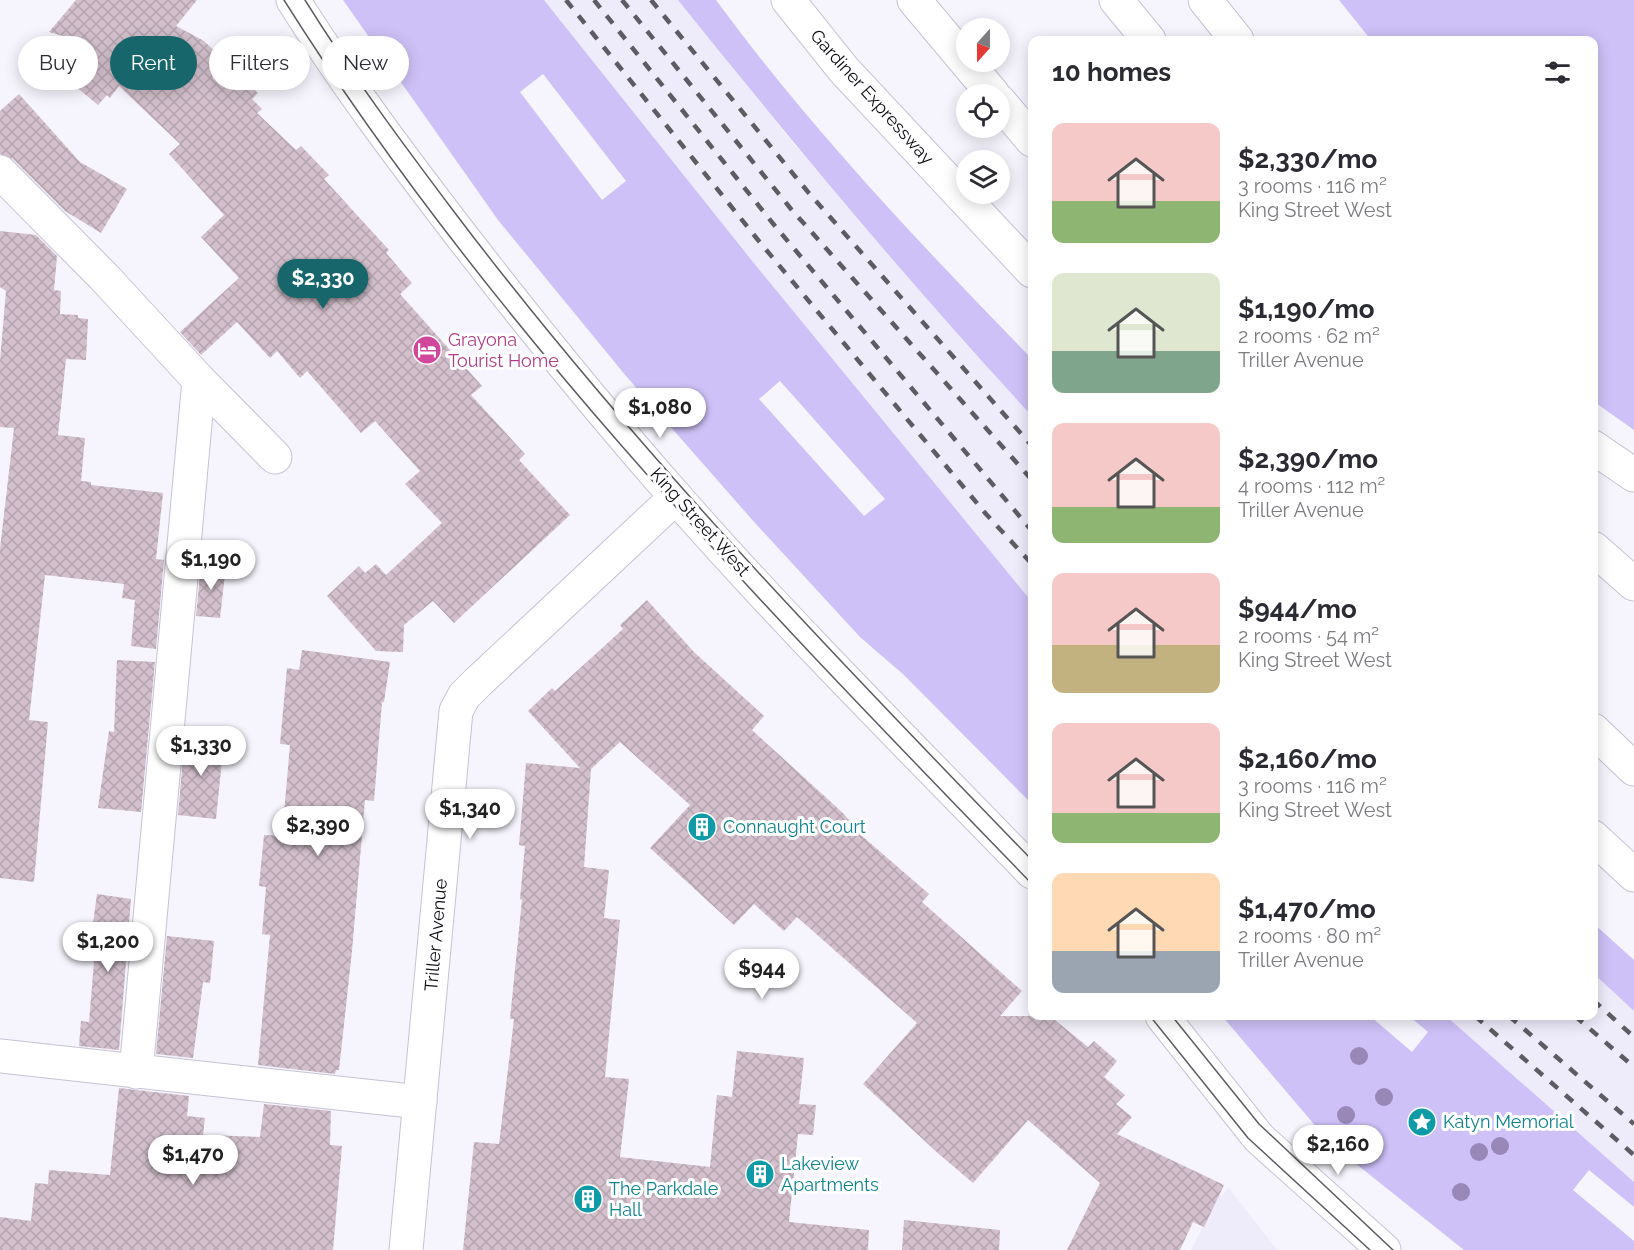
<!DOCTYPE html>
<html lang="en">
<head>
<meta charset="utf-8">
<style>
  :root { --surface:#fff; --page:#f7f7f7; --text:#2b2b33; --muted:#7c7c81; --accent:#17666b }
  body { margin:0; font-family:Raleway,sans-serif; background:var(--page); color:var(--text); height:100vh; display:flex; flex-direction:column; font-size:22px; white-space:nowrap }
  * { box-sizing:border-box; margin:0 }
  p { font-size:20px; color:var(--muted) }
  .icon { flex:none; width:33px; height:33px; fill:none; stroke:currentColor; stroke-width:2; stroke-linecap:round; stroke-linejoin:round }
  .map { position:relative; flex:1; overflow:hidden }
  .details { position:absolute; left:1028px; top:36px; width:570px; height:984px; display:flex; flex-direction:column; background:var(--surface); border-radius:12px; box-shadow:0 3px 15px #0003 }
  .details>* { flex:none }
  .hud { position:absolute; left:18px; top:36px; width:570px; height:54px; display:flex; gap:12px }
  .needle { width:39px; rotate:201deg }
  .tools { position:absolute; left:956px; top:18px; display:grid; gap:12px }
  .tools a { display:grid; place-items:center; width:54px; height:54px; border-radius:50%; background:var(--surface); box-shadow:0 3px 15px #0003; font-size:30px }
  .price { position:absolute; translate:-50% -51px; padding:0 14px; border-radius:21px; background:#fff; color:#222; font-size:20px; line-height:39px; filter:drop-shadow(0 2px 3px #0008) }
  .price::after { content:''; position:absolute; left:50%; top:36px; width:18px; height:14px; margin-left:-9px; background:inherit; clip-path:polygon(0 0,100% 0,50% 100%) }
  .price.active { background:var(--accent); color:#fff }
  ul { padding:0; list-style:none }
  li { display:flex; align-items:center; gap:18px; height:150px; padding:0 24px }
  li span { display:grid; place-items:center; flex:none; width:168px; height:120px; border-radius:12px; color:#555 }
  li>.icon { margin-inline-start:auto }
  span .icon { width:72px; height:72px; fill:#fffc; stroke-width:1 }
  li b { font-size:26px }
  h2 { display:flex; justify-content:space-between; align-items:center; height:72px; padding:0 24px; font-size:26px }
  .tag { padding:0 21px; border-radius:27px; background:var(--surface); box-shadow:0 3px 15px #0003; font-size:21px; line-height:54px }
  .tag.active { background:var(--accent); color:#fff }
  .map>svg:first-child { display:block }
  .built { fill:#eeebfb }
  .green { fill:#cec1f7; fill-rule:evenodd }
  .building { fill:url(#building-cross-hatch) }
  .lines { fill:none; stroke-linecap:round; stroke-linejoin:round }
  .minor-casing { stroke:#c6c2d6; stroke-width:35 }
  .major-casing { stroke:#c6c2d6; stroke-width:35 }
  .highway-casing { stroke:#c6c2d6; stroke-width:35 }
  .minor { stroke:#fff; stroke-width:33 }
  .major { stroke:#fff; stroke-width:33 }
  .highway { stroke:#fff; stroke-width:33 }
  .tram { stroke:#5d5c63; stroke-width:1.5 }
  .rail { stroke:#5d5c63; stroke-width:4.5; stroke-dasharray:10 10; stroke-linecap:butt }
  .tree { fill:#9788b7 }
  .labels { text-anchor:middle; stroke-width:6; stroke-linejoin:round; paint-order:stroke }
  .street-label { font-size:18px; fill:#0d0b12; stroke:#fff }
  .hotel-label { font-size:18px; fill:#b23c85; stroke:#fff; text-anchor:start }
  .culture-label { font-size:18px; fill:#0d838f; stroke:#fff; text-anchor:start }
</style>
</head>
<body>
<div class="map">
<svg width="1634" height="1250" viewBox="0 0 1634 1250">
  <defs>
    <pattern id="building-cross-hatch" width="8" height="8" patternUnits="userSpaceOnUse" patternTransform="scale(1.5)"><rect width="8" height="8" fill="#d3c0cc"/><path d="M0 0l8 8M0 8l8-8" fill="none" stroke="#b4a4ae"/></pattern>
  </defs>
  <rect width="100%" height="100%" fill="#f6f5fd"/>
  <!-- built -->
  <g class="built">
    <polygon points="544,0 678,0 788,137 962,340 1032,416 1032,602 753,262"/>
    <polygon points="1593,973 1634,1011 1634,1182 1446,1016 1593,1016"/>
    <polygon points="1228,1187 1277,1250 1191,1250 1219,1195 1223,1196"/>
  </g>
  <!-- green -->
  <g class="green">
    <path d="M 343,0 L 544,0 L 753,262 L 1032,602 L 1032,804 L 904,675 L 860,637 L 755,523 L 626,376 L 498,220 ZM 543,74 L 626,181 L 602,200 L 520,92 ZM 780,381 L 885,499 L 864,516 L 759,399 Z"/>
    <path d="M 678,0 L 716,0 C 810,128 921,245 1032,359 L 1032,416 C 908,282 792,142 678,0 Z"/>
    <polygon points="1339,0 1634,0 1634,430 1593,401 1593,40 1371,40"/>
    <polygon points="1593,923 1634,960 1634,1011 1593,973"/>
    <polygon points="1222,1016 1370,1016 1412,1052 1428,1032 1409,1016 1446,1016 1634,1182 1634,1207 1589,1170 1573,1190 1634,1241 1634,1250 1464,1250 1330,1143"/>
  </g>
  <!-- building -->
  <g class="building">
    <polygon points="76,0 197,0 176,26 204,41 258,93 252,99 262,109 257,113 296,150 301,146 329,175 324,179 389,250 386,253 412,283 400,294 482,386 471,395 525,454 519,460 570,515 454,623 433,601 404,625 403,652 376,651 327,596 359,566 365,573 376,564 386,575 442,523 405,484 420,471 375,421 361,433 307,371 300,378 277,351 270,358 237,322 201,355 180,332 239,278 201,237 224,215 169,154 180,144 119,86 110,98 107,95 98,105 47,63 57,53 54,50 66,37 49,32"/>
    <polygon points="19,94 80,162 127,189 101,233 65,211 13,159 0,154 0,111"/>
    <polygon points="0,231 36,235 57,256 54,290 61,291 60,314 78,315 78,318 88,319 86,360 66,359 58,435 85,438 81,481 91,482 91,485 163,493 156,559 164,560 156,649 131,646 135,600 122,598 124,584 45,575 29,720 48,722 34,882 0,878 0,549 14,428 0,427 0,361 6,291 0,287"/>
    <polygon points="201,564 226,566 220,618 196,616"/>
    <polygon points="647,600 694,652 764,716 752,730 844,814 862,836 929,894 922,902 1022,991 1000,1016 1050,1016 1088,1047 1094,1041 1117,1061 1104,1077 1125,1095 1116,1104 1132,1117 1117,1134 1224,1185 1204,1227 1193,1222 1180,1250 1067,1250 1100,1183 1028,1120 973,1183 940,1155 863,1084 917,1023 797,917 784,931 754,904 734,925 650,848 690,805 620,742 591,769 584,867 609,870 604,918 620,920 605,1077 629,1079 620,1157 710,1167 717,1095 732,1097 737,1051 804,1058 799,1104 816,1105 813,1135 798,1134 789,1222 869,1230 868,1250 463,1250 474,1142 499,1144 514,1019 510,1019 522,900 520,899 525,846 519,845 526,763 580,768 528,711 552,688 555,691 623,629 620,625"/>
    <polygon points="302,650 390,662 384,702 382,702 374,801 365,800 352,951 339,1070 336,1070 335,1074 258,1065 270,935 262,934 266,887 259,886 264,835 282,836 290,745 280,744 287,668 299,670"/>
    <polygon points="117,660 155,662 141,812 98,808 109,731 114,732"/>
    <polygon points="185,736 224,740 216,819 178,815"/>
    <polygon points="97,894 131,899 119,1050 79,1046 81,1021 89,1022 96,938 91,938"/>
    <polygon points="167,936 214,941 210,983 203,982 193,1058 156,1054"/>
    <polygon points="119,1088 189,1096 187,1116 205,1118 203,1135 260,1137 264,1104 331,1111 330,1145 342,1146 333,1250 0,1250 0,1217 31,1221 35,1183 48,1184 49,1170 110,1175"/>
    <polygon points="904,1220 1000,1230 999,1250 902,1250"/>
  </g>
  <g class="lines">
    <!-- minor casing -->
    <g class="minor-casing">
      <g id="minor">
        <polyline points="0,172 104,277 199,380 275,457"/>
        <polyline points="0,1056 420,1102"/>
        <polyline points="136,1072 199,380"/>
        <polyline points="406,1250 456,711 464,696 478,682 676,497"/>
      </g>
    </g>
    <!-- major casing -->
    <g class="major-casing">
      <g id="major">
        <path d="M 293,0 C 345,83 404,161 464,239 C 532,327 602,413 675,496 C 789,626 912,748 1032,872"/>
        <polyline points="1162,1016 1259,1138 1384,1250"/>
      </g>
    </g>
    <!-- highway casing -->
    <g class="highway-casing">
      <g id="highway">
        <polyline points="788,0 844,70 1032,271"/>
        <polyline points="914,0 993,94"/>
        <polyline points="1116,0 1149,40"/>
        <polyline points="1205,0 1237,40"/>
        <polyline points="999,101 1032,140"/>
        <polyline points="1593,447 1634,475"/>
        <polyline points="1593,548 1634,584"/>
        <polyline points="1593,730 1634,769"/>
        <polyline points="1593,837 1634,875"/>
      </g>
    </g>
    <!-- minor -->
    <use href="#minor" class="minor"/>
    <!-- major -->
    <use href="#major" class="major"/>
    <!-- highway -->
    <use href="#highway" class="highway"/>
    <!-- tram -->
    <g class="tram">
      <path d="M 284,0 C 489,326 765,608 1032,884"/>
      <path d="M 305,0 C 351,74 403,144 455,213 C 630,444 831,653 1032,860"/>
      <polyline points="1150,1016 1248,1138 1370,1250"/>
      <polyline points="1172,1016 1259,1124 1393,1250"/>
    </g>
    <!-- rail -->
    <g class="rail">
      <polyline points="566,0 758,240 986,514 1032,564"/>
      <polyline points="594,0 775,226 1032,531"/>
      <polyline points="622,0 791,209 1032,480"/>
      <polyline points="651,0 808,192 1032,446"/>
      <polyline points="1593,1000 1634,1037"/>
      <polyline points="1475,1016 1634,1155"/>
      <polyline points="1509,1016 1634,1124"/>
      <polyline points="1575,1016 1634,1067"/>
    </g>
  </g>
  <!-- trees -->
  <g class="tree">
    <circle cx="1359" cy="1056" r="9"/>
    <circle cx="1384" cy="1097" r="9"/>
    <circle cx="1346" cy="1115" r="9"/>
    <circle cx="1500" cy="1146" r="9"/>
    <circle cx="1479" cy="1152" r="9"/>
    <circle cx="1461" cy="1192" r="9"/>
  </g>
  <!-- icons -->
  <defs>
    <g id="hotel-disc" transform="scale(1.5)"><circle r="9.5" fill="#d1479c" stroke="#fff"/><path d="M-6-4.5h1.5V1H6V5H4.5V3h-9V5H-6ZM-4 0a1.8 1.8 0 1 1 3.6 0ZM.5 0V-2.5h3Q6-2.5 6 0Z" fill="#fff"/></g>
    <g id="building-disc" transform="scale(1.5)"><circle r="9.5" fill="#0f9aa8" stroke="#fff"/><path d="M-4-6H4V6H1V3H-1V6H-4ZM-2.5-4.3h1.7v1.8h-1.7ZM.8-4.3h1.7v1.8H.8ZM-2.5-1h1.7V.8h-1.7ZM.8-1h1.7V.8H.8Z" fill="#fff"/></g>
    <g id="sight-disc" transform="scale(1.5)"><circle r="9.5" fill="#0f9aa8" stroke="#fff"/><path d="M0-6L1.8-2.2L6-1.7L2.9 1.2L3.7 5.4L0 3.3L-3.7 5.4L-2.9 1.2L-6-1.7L-1.8-2.2Z" fill="#fff"/></g>
  </defs>
  <g fill-rule="evenodd">
    <use href="#hotel-disc" x="427" y="350"/>
    <use href="#building-disc" x="702" y="827"/>
    <use href="#sight-disc" x="1422" y="1122"/>
    <use href="#building-disc" x="760" y="1174"/>
    <use href="#building-disc" x="588" y="1199"/>
  </g>
  <g class="labels">
    <!-- street labels -->
    <g class="street-label">
      <text transform="translate(872 97) rotate(48)" y="6">Gardiner Expressway</text>
      <text transform="translate(700 522) rotate(48)" y="6">King Street West</text>
      <text transform="translate(436 935) rotate(-85)" y="6">Triller Avenue</text>
    </g>
    <!-- hotel labels -->
    <g class="hotel-label">
      <text x="448" y="346">Grayona<tspan x="448" dy="21">Tourist Home</tspan></text>
    </g>
    <!-- culture labels -->
    <g class="culture-label">
      <text x="723" y="833">Connaught Court</text>
      <text x="1443" y="1128">Katyn Memorial</text>
      <text x="781" y="1170">Lakeview<tspan x="781" dy="21">Apartments</tspan></text>
      <text x="609" y="1195">The Parkdale<tspan x="609" dy="21">Hall</tspan></text>
    </g>
  </g>
</svg>
<div class="tools">
<a><svg class="needle" viewBox="-14 -14 28 28"><path d="M0-13l5 13h-10z" fill="#e53935"/><path d="M0 13l5-13h-10z" fill="#7c7c81"/></svg></a>
<a><svg class="icon" aria-label="locate" viewBox="0 0 24 24"><circle cx="12" cy="12" r="6"/><path d="M12 2v4M12 18v4M2 12h4M18 12h4"/></svg></a>
<a><svg class="icon" aria-label="layers" viewBox="0 0 24 24"><path d="M12 4l9 5-9 5-9-5zM3 14l9 5 9-5"/></svg></a>
</div>
<b class="price active" style="left:323px;top:310px">$2,330</b>
<b class="price" style="left:660px;top:439px">$1,080</b>
<b class="price" style="left:211px;top:591px">$1,190</b>
<b class="price" style="left:201px;top:777px">$1,330</b>
<b class="price" style="left:470px;top:840px">$1,340</b>
<b class="price" style="left:318px;top:857px">$2,390</b>
<b class="price" style="left:108px;top:973px">$1,200</b>
<b class="price" style="left:762px;top:1000px">$944</b>
<b class="price" style="left:1338px;top:1176px">$2,160</b>
<b class="price" style="left:193px;top:1186px">$1,470</b>
<div class="hud">
<a class="tag">Buy</a>
<a class="tag active">Rent</a>
<a class="tag">Filters</a>
<a class="tag">New</a>
</div>
<section class="details">
<h2>10 homes<svg class="icon" aria-label="filters" viewBox="0 0 24 24"><path d="M4 7h16M4 17h16"/><circle cx="9" cy="7" r="2"/><circle cx="15" cy="17" r="2"/></svg></h2>
<ul>
<li><span style="background:linear-gradient(#f6c9c9 65%,#8fb573 0)"><svg class="icon" aria-label="home" viewBox="0 0 24 24"><path d="M3 11l9-7 9 7M6 9v11h12V9"/></svg></span><div><b>$2,330/mo</b><p>3 rooms · 116 m²</p><p>King Street West</p></div></li>
<li><span style="background:linear-gradient(#dfe7d0 65%,#7fa58c 0)"><svg class="icon" aria-label="home" viewBox="0 0 24 24"><path d="M3 11l9-7 9 7M6 9v11h12V9"/></svg></span><div><b>$1,190/mo</b><p>2 rooms · 62 m²</p><p>Triller Avenue</p></div></li>
<li><span style="background:linear-gradient(#f6c9c9 70%,#8fb573 0)"><svg class="icon" aria-label="home" viewBox="0 0 24 24"><path d="M3 11l9-7 9 7M6 9v11h12V9"/></svg></span><div><b>$2,390/mo</b><p>4 rooms · 112 m²</p><p>Triller Avenue</p></div></li>
<li><span style="background:linear-gradient(#f6c9c9 60%,#c2b280 0)"><svg class="icon" aria-label="home" viewBox="0 0 24 24"><path d="M3 11l9-7 9 7M6 9v11h12V9"/></svg></span><div><b>$944/mo</b><p>2 rooms · 54 m²</p><p>King Street West</p></div></li>
<li><span style="background:linear-gradient(#f6c9c9 75%,#8fb573 0)"><svg class="icon" aria-label="home" viewBox="0 0 24 24"><path d="M3 11l9-7 9 7M6 9v11h12V9"/></svg></span><div><b>$2,160/mo</b><p>3 rooms · 116 m²</p><p>King Street West</p></div></li>
<li><span style="background:linear-gradient(#ffd9b3 65%,#9aa5b1 0)"><svg class="icon" aria-label="home" viewBox="0 0 24 24"><path d="M3 11l9-7 9 7M6 9v11h12V9"/></svg></span><div><b>$1,470/mo</b><p>2 rooms · 80 m²</p><p>Triller Avenue</p></div></li>
</ul>
</section>
</div>
</body>
</html>
